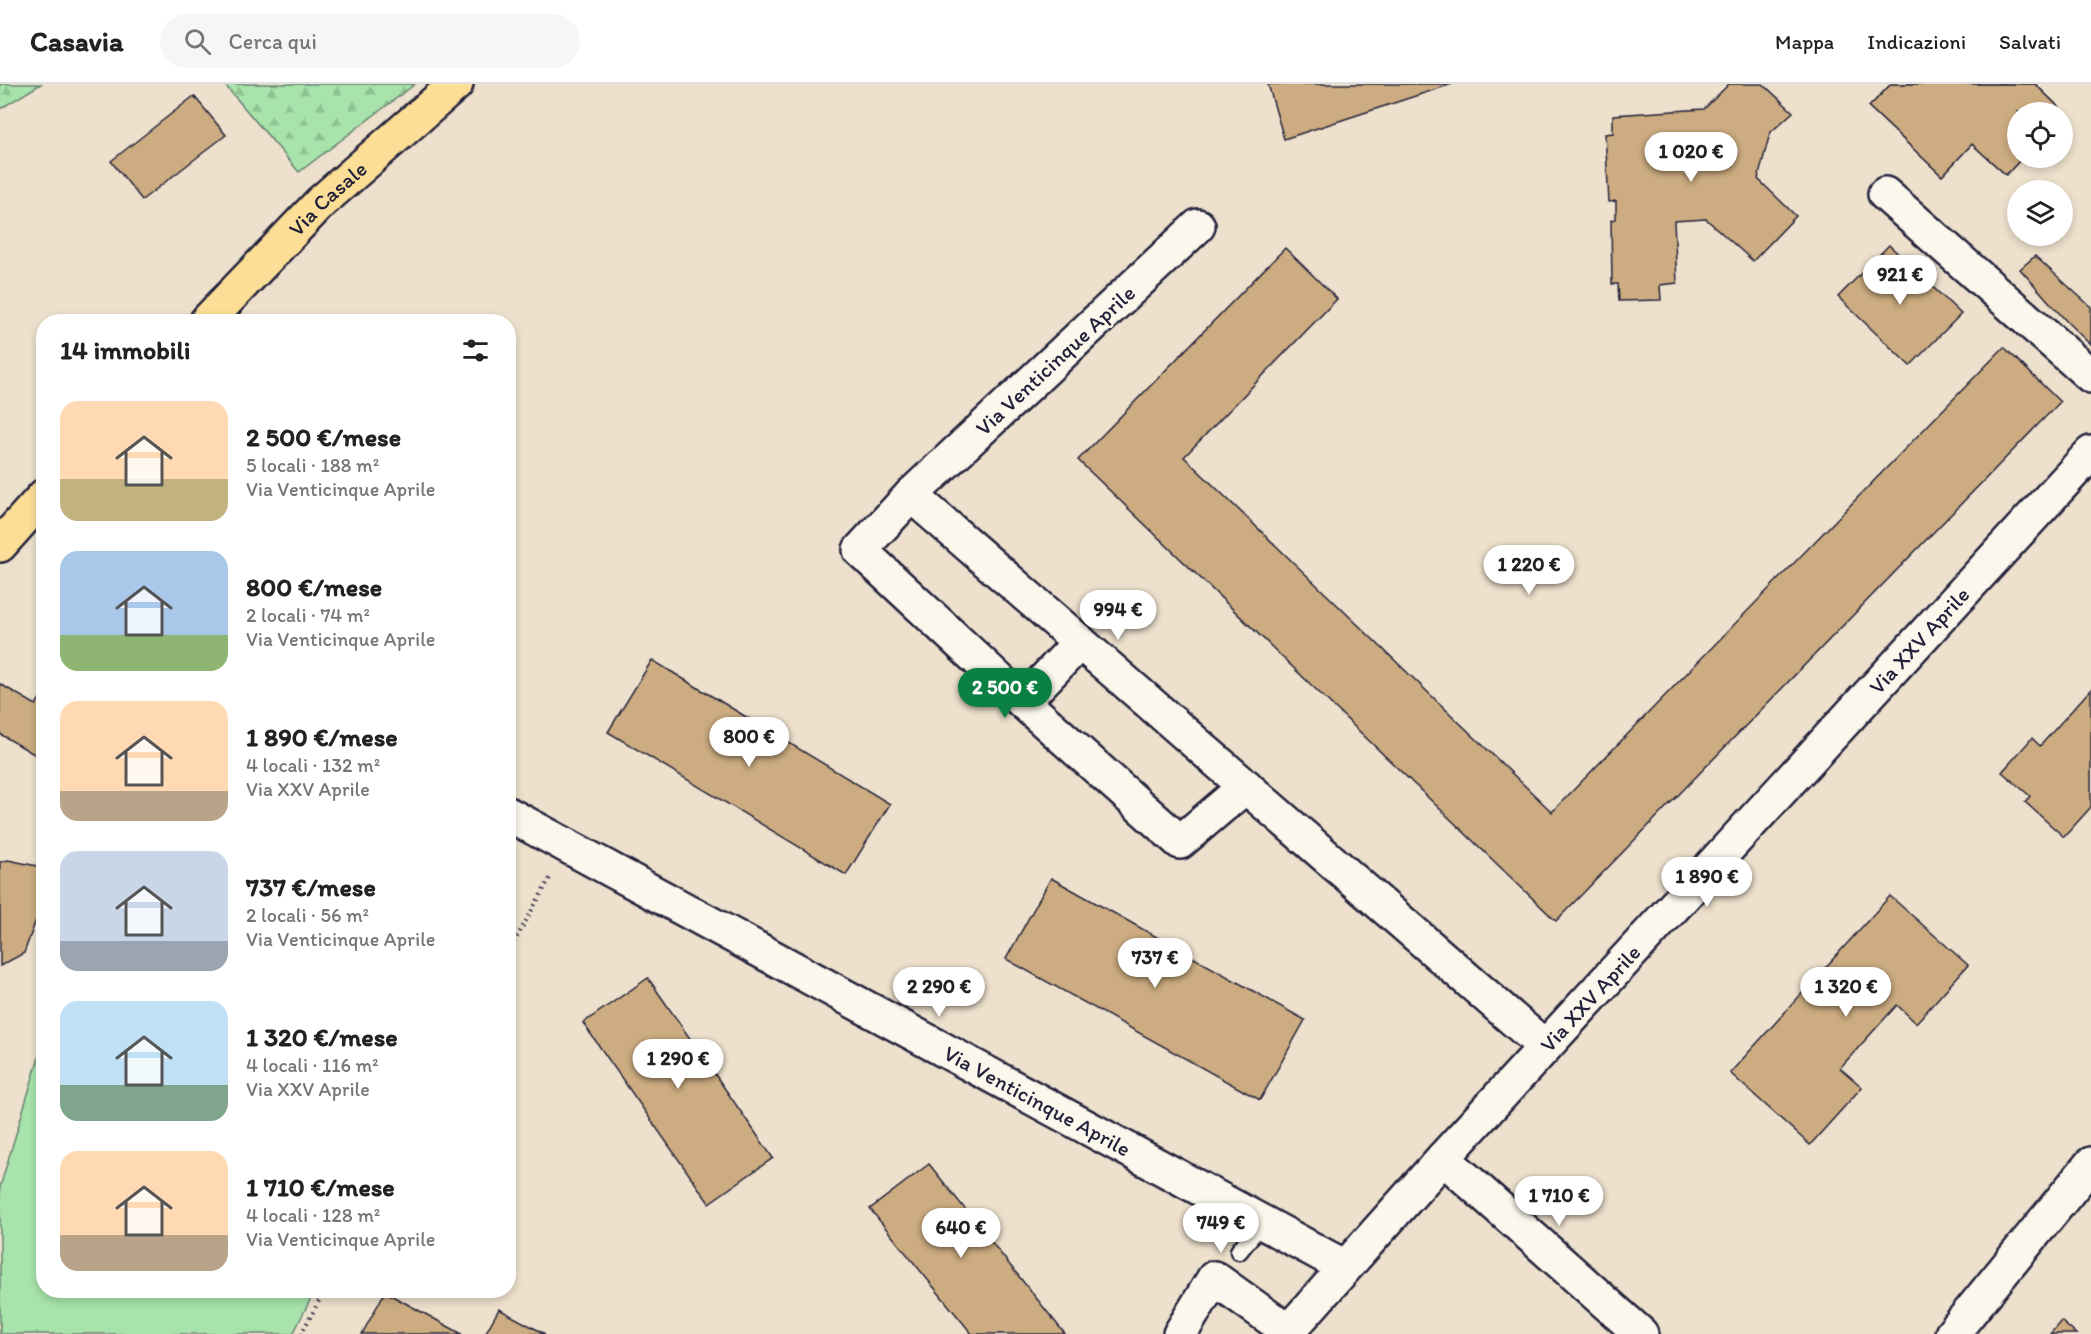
<!DOCTYPE html>
<html lang="it">
<head>
<meta charset="utf-8">
<style>
  :root { --surface:#fff; --page:#f6f6f6; --text:#222; --muted:#767676; --line:#e0e0e0; --accent:#0b8043 }
  body { margin:0; font-family:Itim,sans-serif; background:var(--page); color:var(--text); height:100vh; display:flex; flex-direction:column; font-size:22px; white-space:nowrap }
  * { box-sizing:border-box; margin:0 }
  p { font-size:20px; color:var(--muted) }
  .icon { flex:none; width:33px; height:33px; fill:none; stroke:currentColor; stroke-width:2; stroke-linecap:round; stroke-linejoin:round }
  .map { position:relative; flex:1; overflow:hidden }
  .drawer { position:absolute; left:36px; top:230px; width:480px; height:984px; display:flex; flex-direction:column; background:var(--surface); border-radius:24px; box-shadow:0 3px 9px #0003 }
  .drawer>* { flex:none }
  .controls { position:absolute; left:2007px; top:18px; display:grid; gap:12px }
  .controls a { display:grid; place-items:center; width:66px; height:66px; border-radius:50%; background:var(--surface); box-shadow:0 3px 9px #0003; font-size:30px }
  .price { position:absolute; translate:-50% -51px; padding:0 14px; border-radius:21px; background:#fff; color:#222; font-size:20px; line-height:39px; filter:drop-shadow(0 2px 3px #0008) }
  .price::after { content:''; position:absolute; left:50%; top:36px; width:18px; height:14px; margin-left:-9px; background:inherit; clip-path:polygon(0 0,100% 0,50% 100%) }
  .price.active { background:var(--accent); color:#fff }
  ul { padding:0; list-style:none }
  li { display:flex; align-items:center; gap:18px; height:150px; padding:0 24px }
  li span { display:grid; place-items:center; flex:none; width:168px; height:120px; border-radius:18px; color:#555 }
  li>.icon { margin-inline-start:auto }
  span .icon { width:72px; height:72px; fill:#fffc; stroke-width:1 }
  li b { font-size:26px }
  h2 { display:flex; justify-content:space-between; align-items:center; height:72px; padding:0 24px; font-size:26px }
  header { display:flex; align-items:center; gap:36px; box-sizing:border-box; height:84px; padding:0 30px; background:var(--surface); border-bottom:2px solid var(--line) }
  header strong { font-size:28px }
  nav { display:flex; gap:33px; margin-inline-start:auto; font-size:21px }
  .search { width:420px; height:54px; background:var(--page); display:flex; align-items:center; gap:15px; box-sizing:border-box; padding:0 21px; border-radius:33px; color:var(--muted); font-size:22px }
  .map>svg:first-child { display:block }
  .forest { fill:url(#forest-firs); stroke:#648272; stroke-width:1.5 }
  .green { fill:#a7e3aa; stroke:#648272; stroke-width:1.5 }
  .building { fill:#ccac80; stroke:#22223b; stroke-width:1.5 }
  .lines { fill:none; stroke-linecap:round; stroke-linejoin:round }
  .lane-casing { stroke:#22223b; stroke-width:21 }
  .street-casing { stroke:#22223b; stroke-width:38 }
  .primary-casing { stroke:#22223b; stroke-width:38 }
  .path { stroke:#22223b; stroke-width:4; stroke-dasharray:1.5 4.5; stroke-linecap:butt }
  .lane { stroke:#fbf7ec; stroke-width:16 }
  .street { stroke:#fbf7ec; stroke-width:33 }
  .primary { stroke:#fcde96; stroke-width:33 }
  .labels { text-anchor:middle; stroke-width:4.5; stroke-linejoin:round; paint-order:stroke }
  .street-label { font-size:22px; fill:#22223b; stroke:#fbf7ec }
</style>
</head>
<body>
<header>
<strong>Casavia</strong>
<div class="search"><svg class="icon" aria-label="search" viewBox="0 0 24 24"><circle cx="10" cy="10" r="6"/><path d="M15 15l6 6"/></svg>Cerca qui</div>
<nav><a>Mappa</a><a>Indicazioni</a><a>Salvati</a></nav>
</header>
<div class="map">
<svg width="2091" height="1250" viewBox="0 0 2091 1250">
  <defs>
    <pattern id="forest-firs" width="22" height="20" patternUnits="userSpaceOnUse" patternTransform="scale(1.5)"><rect width="22" height="20" fill="#a7e3aa"/><path d="M5 1l3.5 6h-7zM16 11l3.5 6h-7z" fill="#8fc293"/></pattern>
  </defs>
  <rect width="100%" height="100%" fill="#ede0cc"/>
  <filter id="ink" filterUnits="userSpaceOnUse"><feTurbulence type="fractalNoise" baseFrequency=".0167" numOctaves="2"/><feDisplacementMap in="SourceGraphic" scale="12" xChannelSelector="R" yChannelSelector="G"/><feConvolveMatrix kernelMatrix="1 2 1 2 8 2 1 2 1" color-interpolation-filters="sRGB"/></filter>
  <g filter="url(#ink)">
    <!-- forest -->
    <g class="forest">
      <polygon points="0,0 41,0 0,25"/>
      <polygon points="224,0 415,0 299,88"/>
    </g>
    <!-- green -->
    <polygon class="green" points="43,960 44,1206 315,1206 293,1250 0,1250 0,1103"/>
    <!-- building -->
    <g class="building">
      <polygon points="1268,0 1452,0 1284,55"/>
      <polygon points="1729,0 1763,0 1793,28 1770,49 1758,95 1796,132 1753,177 1706,135 1674,137 1677,199 1660,201 1661,216 1619,217 1618,200 1612,200 1611,136 1616,135 1616,117 1609,118 1605,50 1613,49 1613,31 1704,25"/>
      <polygon points="1891,0 2035,0 2064,28 2062,30 2018,28 2018,74 2022,74 2006,91 1972,60 1942,92 1869,23"/>
      <polygon points="1891,0 2035,0 2064,28 2062,30 2018,28 2018,74 2022,74 2006,91 1972,60 1942,92 1869,23"/>
      <polygon points="194,12 226,51 142,116 111,77"/>
      <polygon points="1889,161 1961,230 1910,282 1838,213"/>
      <polygon points="1285,164 1337,215 1184,373 1552,728 2004,263 2060,318 1556,837 1078,376"/>
      <polygon points="2035,172 2091,223 2091,261 2068,239 2020,185"/>
      <polygon points="652,576 890,720 846,791 608,648"/>
      <polygon points="0,600 36,621 44,608 44,676 0,650"/>
      <polygon points="2091,605 2091,723 2064,753 2025,718 2030,712 2002,688 2032,654 2040,662"/>
      <polygon points="8,776 37,782 44,798 44,814 24,869 0,882 0,778"/>
      <polygon points="1051,794 1305,936 1260,1016 1006,875"/>
      <polygon points="1890,812 1968,881 1916,939 1897,921 1840,984 1862,1003 1810,1061 1730,989"/>
      <polygon points="648,894 773,1074 709,1119 583,939"/>
      <polygon points="929,1080 1065,1250 972,1250 870,1125"/>
      <polygon points="385,1208 462,1250 362,1250"/>
      <polygon points="499,1225 545,1250 485,1250"/>
      <polygon points="2061,1237 2076,1250 2050,1250"/>
    </g>
    <g class="lines">
      <!-- lane casing -->
      <g class="lane-casing">
        <polyline id="lane" points="1239,1167 1262,1138"/>
      </g>
      <!-- street casing -->
      <g class="street-casing">
        <g id="street">
          <polyline points="1885,110 2091,292"/>
          <polyline points="1198,142 911,411 1545,963"/>
          <polyline points="911,411 860,466 1023,618 1180,758 1246,702"/>
          <polyline points="1023,618 1080,558"/>
          <path id="s1" d="M 508,730 L 1345,1183"/>
          <polyline points="1443,1074 1641,1250"/>
          <polyline points="1180,1250 1214,1194 1288,1247"/>
          <path id="s2" d="M 1286,1250 L 1443,1074 L 2091,369"/>
          <polyline points="1952,1250 2091,1080"/>
        </g>
      </g>
      <!-- primary casing -->
      <g class="primary-casing">
        <g id="primary">
          <path id="s3" d="M 207,237 L 321,118 L 456,0"/>
          <polyline points="0,461 44,412"/>
        </g>
      </g>
      <!-- path -->
      <g class="path">
        <polyline points="508,869 550,794"/>
        <polyline points="301,1250 325,1206"/>
      </g>
      <!-- lane -->
      <use href="#lane" class="lane"/>
      <!-- street -->
      <use href="#street" class="street"/>
      <!-- primary -->
      <use href="#primary" class="primary"/>
    </g>
  </g>
  <g class="labels">
    <!-- street labels -->
    <g class="street-label">
      <text dy="8" stroke="none"><textPath href="#s3" startOffset="172">Via Casale</textPath></text>
      <text transform="translate(1055 276) rotate(-43)" y="8">Via Venticinque Aprile</text>
      <text dy="8" stroke="none"><textPath href="#s2" startOffset="939">Via XXV Aprile</textPath></text>
      <text dy="8" stroke="none"><textPath href="#s2" startOffset="453">Via XXV Aprile</textPath></text>
      <text dy="8" stroke="none"><textPath href="#s1" startOffset="602">Via Venticinque Aprile</textPath></text>
    </g>
  </g>
</svg>
<div class="controls">
<a><svg class="icon" aria-label="locate" viewBox="0 0 24 24"><circle cx="12" cy="12" r="6"/><path d="M12 2v4M12 18v4M2 12h4M18 12h4"/></svg></a>
<a><svg class="icon" aria-label="layers" viewBox="0 0 24 24"><path d="M12 4l9 5-9 5-9-5zM3 14l9 5 9-5"/></svg></a>
</div>
<b class="price" style="left:1691px;top:99px">1 020 €</b>
<b class="price" style="left:1900px;top:222px">921 €</b>
<b class="price" style="left:1529px;top:512px">1 220 €</b>
<b class="price" style="left:1118px;top:557px">994 €</b>
<b class="price active" style="left:1005px;top:635px">2 500 €</b>
<b class="price" style="left:749px;top:684px">800 €</b>
<b class="price" style="left:1707px;top:824px">1 890 €</b>
<b class="price" style="left:1155px;top:905px">737 €</b>
<b class="price" style="left:939px;top:934px">2 290 €</b>
<b class="price" style="left:1846px;top:934px">1 320 €</b>
<b class="price" style="left:678px;top:1006px">1 290 €</b>
<b class="price" style="left:1559px;top:1143px">1 710 €</b>
<b class="price" style="left:1221px;top:1170px">749 €</b>
<b class="price" style="left:961px;top:1175px">640 €</b>
<section class="drawer">
<h2>14 immobili<svg class="icon" aria-label="filters" viewBox="0 0 24 24"><path d="M4 7h16M4 17h16"/><circle cx="9" cy="7" r="2"/><circle cx="15" cy="17" r="2"/></svg></h2>
<ul>
<li><span style="background:linear-gradient(#ffd9b3 65%,#c2b280 0)"><svg class="icon" aria-label="home" viewBox="0 0 24 24"><path d="M3 11l9-7 9 7M6 9v11h12V9"/></svg></span><div><b>2 500 €/mese</b><p>5 locali · 188 m²</p><p>Via Venticinque Aprile</p></div></li>
<li><span style="background:linear-gradient(#a9c7e8 70%,#8fb573 0)"><svg class="icon" aria-label="home" viewBox="0 0 24 24"><path d="M3 11l9-7 9 7M6 9v11h12V9"/></svg></span><div><b>800 €/mese</b><p>2 locali · 74 m²</p><p>Via Venticinque Aprile</p></div></li>
<li><span style="background:linear-gradient(#ffd9b3 75%,#b9a48a 0)"><svg class="icon" aria-label="home" viewBox="0 0 24 24"><path d="M3 11l9-7 9 7M6 9v11h12V9"/></svg></span><div><b>1 890 €/mese</b><p>4 locali · 132 m²</p><p>Via XXV Aprile</p></div></li>
<li><span style="background:linear-gradient(#c9d6e8 75%,#9aa5b1 0)"><svg class="icon" aria-label="home" viewBox="0 0 24 24"><path d="M3 11l9-7 9 7M6 9v11h12V9"/></svg></span><div><b>737 €/mese</b><p>2 locali · 56 m²</p><p>Via Venticinque Aprile</p></div></li>
<li><span style="background:linear-gradient(#bfe0f5 70%,#7fa58c 0)"><svg class="icon" aria-label="home" viewBox="0 0 24 24"><path d="M3 11l9-7 9 7M6 9v11h12V9"/></svg></span><div><b>1 320 €/mese</b><p>4 locali · 116 m²</p><p>Via XXV Aprile</p></div></li>
<li><span style="background:linear-gradient(#ffd9b3 70%,#b9a48a 0)"><svg class="icon" aria-label="home" viewBox="0 0 24 24"><path d="M3 11l9-7 9 7M6 9v11h12V9"/></svg></span><div><b>1 710 €/mese</b><p>4 locali · 128 m²</p><p>Via Venticinque Aprile</p></div></li>
</ul>
</section>
</div>
</body>
</html>
